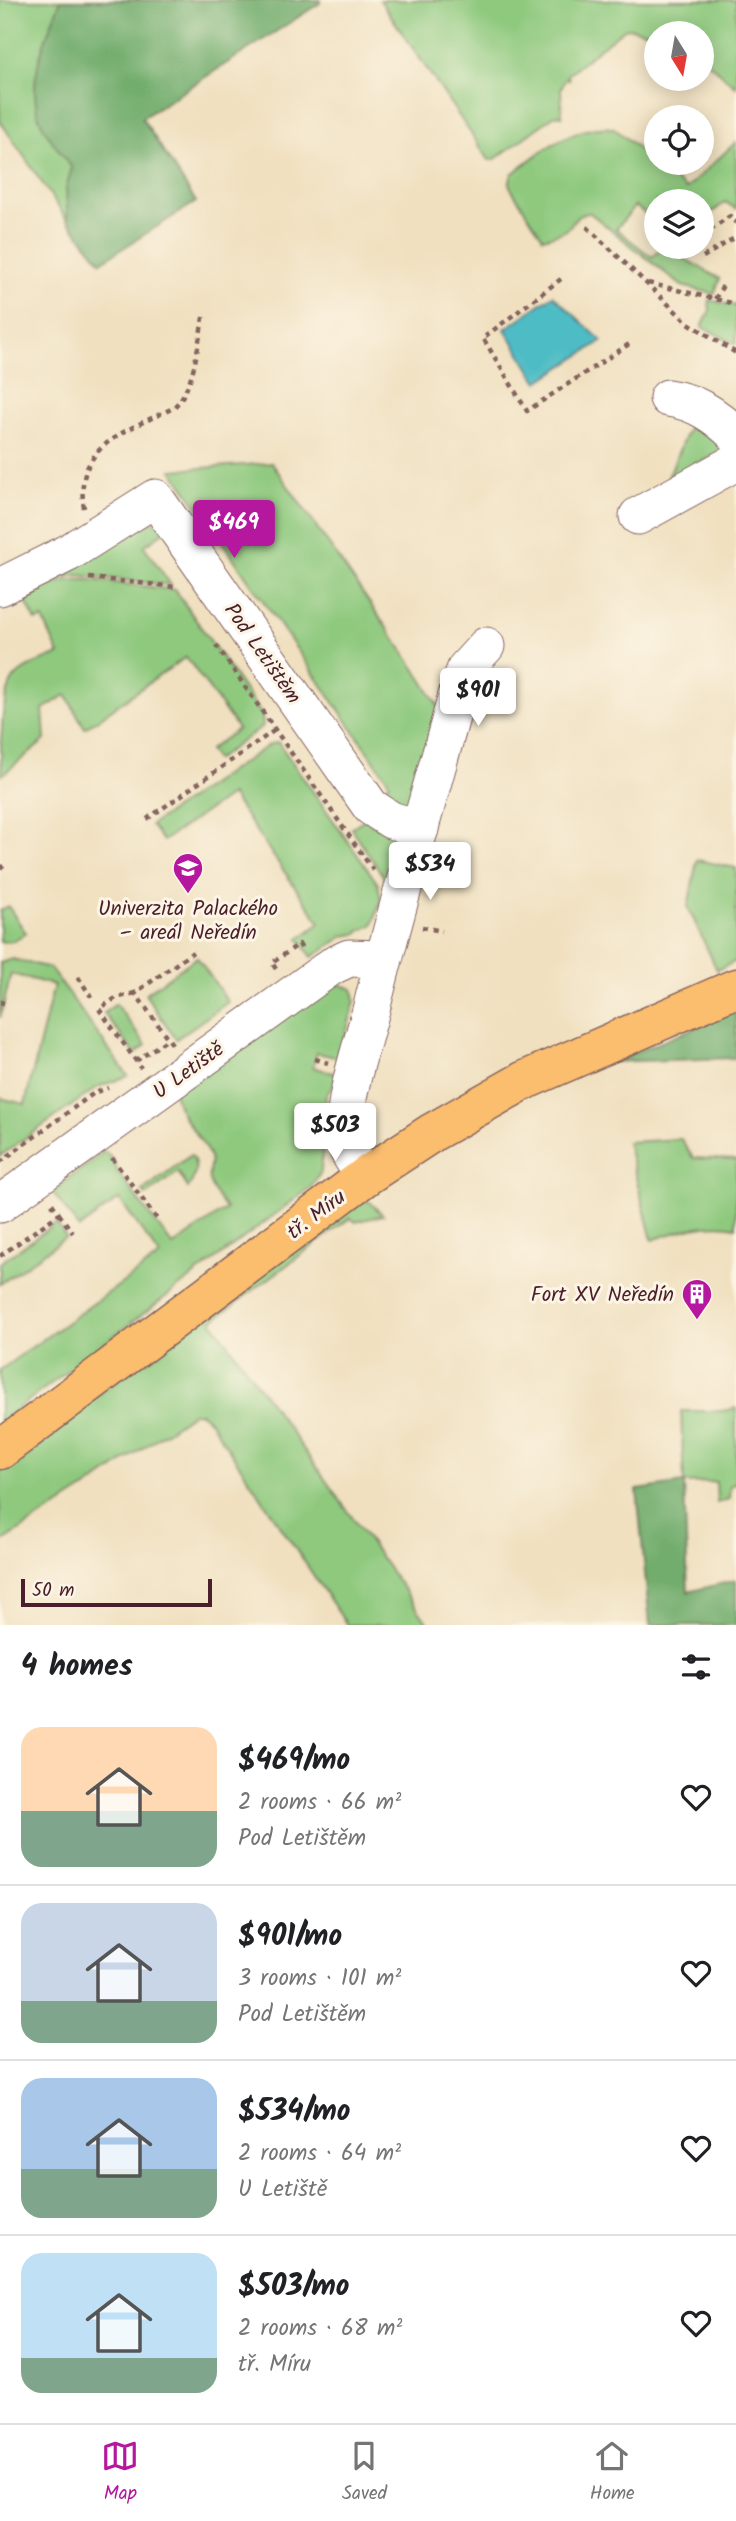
<!DOCTYPE html>
<html lang="en">
<head>
<meta charset="utf-8">
<style>
  :root { --surface:#fff; --page:#f2f2f2; --text:#202124; --muted:#757577; --line:#e0e0e0; --accent:#b5179e }
  body { margin:0; font-family:Kalam,sans-serif; background:var(--page); color:var(--text); height:100vh; display:flex; flex-direction:column; font-size:26px; white-space:nowrap }
  * { box-sizing:border-box; margin:0 }
  p { font-size:23px; color:var(--muted) }
  .icon { flex:none; width:38px; height:38px; fill:none; stroke:currentColor; stroke-width:2; stroke-linecap:round; stroke-linejoin:round }
  .map { position:relative; height:1625px; overflow:hidden }
  .panel { display:flex; flex-direction:column; background:var(--surface); flex:1 }
  .panel>* { flex:none }
  .needle { width:46px; rotate:169deg }
  .controls { position:absolute; left:644px; top:21px; display:grid; gap:14px }
  .controls a { display:grid; place-items:center; width:70px; height:70px; border-radius:50%; background:var(--surface); box-shadow:0 4px 18px #0003; font-size:35px }
  .scale { position:absolute; left:21px; bottom:18px; width:191px; box-sizing:border-box; padding-left:7px; border:4px solid #4a1f2b; border-top:0; font-size:19px; line-height:24px; white-space:nowrap; color:#4a1f2b; -webkit-text-stroke:5px #fcf5e5; paint-order:stroke }
  .price { position:absolute; translate:-50% -60px; padding:0 16px; border-radius:7px; background:#fff; color:#222; font-size:23px; line-height:46px; filter:drop-shadow(0 2px 4px #0008) }
  .price::after { content:''; position:absolute; left:50%; top:42px; width:21px; height:16px; margin-left:-10px; background:inherit; clip-path:polygon(0 0,100% 0,50% 100%) }
  .price.current { background:var(--accent); color:#fff }
  ul { padding:0; list-style:none }
  li { display:flex; align-items:center; gap:21px; height:175px; padding:0 21px }
  li+li { border-top:2px solid var(--line) }
  li span { display:grid; place-items:center; flex:none; width:196px; height:140px; border-radius:21px; color:#555 }
  li>.icon { margin-inline-start:auto }
  span .icon { width:84px; height:84px; fill:#fffc; stroke-width:1 }
  li b { font-size:30px }
  h2 { display:flex; justify-content:space-between; align-items:center; height:84px; padding:0 21px; font-size:30px }
  .tabs { display:flex; justify-content:space-around; align-items:center; height:98px; border-top:2px solid var(--line); background:var(--surface); font-size:19px; color:var(--muted) }
  .tabs a { display:grid; justify-items:center; gap:4px }
  .tabs .current { color:var(--accent) }
  .map>svg:first-child { display:block }
  .green { fill:#8ec97e; stroke:#6c7454; stroke-width:2 }
  .forest { fill:#72ad6d; stroke:#5e664c; stroke-width:2 }
  .water { fill:#4dbcc4; stroke:#4c6e78; stroke-width:2 }
  .lines { fill:none; stroke-linecap:round; stroke-linejoin:round }
  .minor-casing { stroke:#84635f; stroke-width:39 }
  .major-casing { stroke:#84635f; stroke-width:41 }
  .path { stroke:#84635f; stroke-width:4.5; stroke-dasharray:5 5; stroke-linecap:butt }
  .minor { stroke:#fff; stroke-width:37 }
  .major { stroke:#fbbd6e; stroke-width:38 }
  .labels { text-anchor:middle; stroke-width:6; stroke-linejoin:round; paint-order:stroke }
  .street-label { font-size:21px; fill:#4a1f2b; stroke:#fcf5e5 }
  .poi-label { font-size:21px; fill:#4a1f2b; stroke:#fcf5e5 }
</style>
</head>
<body>
<div class="map">
<svg width="736" height="1625" viewBox="0 0 736 1625">
  <rect width="100%" height="100%" fill="#fcf5e5"/>
  <filter id="ink" filterUnits="userSpaceOnUse"><feTurbulence type="fractalNoise" baseFrequency=".0143" numOctaves="2"/><feDisplacementMap in="SourceGraphic" scale="14" xChannelSelector="R" yChannelSelector="G"/><feConvolveMatrix kernelMatrix="1 2 1 2 8 2 1 2 1" color-interpolation-filters="sRGB"/></filter>
  <filter id="wash" filterUnits="userSpaceOnUse"><feTurbulence type="fractalNoise" baseFrequency=".00686" numOctaves="4" result="noise"/><feDisplacementMap in="SourceGraphic" scale="28" xChannelSelector="R" yChannelSelector="G"/><feGaussianBlur stdDeviation="1.57" result="paint"/><feColorMatrix in="noise" values="0 0 0 0 0 0 0 0 0 0 0 0 0 0 0 0 0 1.4 0 .05"/><feComposite in="paint" operator="in"/></filter>
  <g filter="url(#wash)">
    <rect width="100%" height="100%" fill="#f0e0c0"/>
    <!-- green -->
    <g class="green">
      <polygon points="0,0 61,0 42,49 39,118 72,168 66,188 68,221 0,121"/>
      <polygon points="380,0 736,0 736,87 702,57 702,33 656,34 630,28 624,29 568,74 569,80 566,78 561,88 562,116 555,115 495,159 489,160"/>
      <path d="M 614,128 L 686,189 L 736,142 L 736,209 L 725,202 L 702,221 L 702,201 L 656,201 L 656,222 L 635,206 L 616,229 L 652,257 L 664,247 L 720,279 L 714,294 L 682,286 L 590,213 C 577,212 575,222 566,230 C 560,234 550,236 543,238 L 512,190 L 509,184 L 512,174 C 540,151 576,123 614,128 Z"/>
      <polygon points="709,300 736,306 736,344 702,327 710,310"/>
      <polygon points="698,423 723,445 720,452 667,480 687,431 691,426"/>
      <polygon points="272,463 412,664 441,710 410,804 405,806 377,793 390,783 172,470"/>
      <polygon points="152,521 166,530 144,546 171,585 79,575 50,579"/>
      <path d="M 68,580 L 92,580 L 175,590 L 262,715 L 263,726 L 216,760 L 209,750 L 238,729 L 186,657 L 85,728 L 66,695 L 43,709 L 45,740 L 2,775 C 0,753 0,693 16,676 C 26,665 46,660 59,654 L 43,619 L 36,621 L 27,604 L 25,595 L 47,585 Z"/>
      <polygon points="278,742 378,884 381,900 373,924 355,934 344,936 312,957 299,939 320,923 231,795 163,841 151,825 269,745"/>
      <polygon points="365,819 399,841 388,883 351,828"/>
      <polygon points="697,860 736,868 736,961 717,970 688,907"/>
      <polygon points="8,906 26,933 13,941 0,942 0,911"/>
      <polygon points="197,957 228,1002 176,1039 145,994"/>
      <polygon points="12,959 50,968 128,1076 98,1087 0,1156 0,1098 25,1104 54,985 11,974 0,1018 0,963"/>
      <path d="M 336,983 L 353,989 L 355,1001 L 339,1058 L 317,1053 L 313,1067 L 336,1074 L 334,1084 L 326,1095 L 321,1172 L 311,1187 L 0,1422 L 0,1370 L 160,1256 L 119,1199 L 79,1228 L 52,1191 L 104,1152 L 107,1153 L 115,1163 L 117,1171 L 173,1246 L 226,1209 C 221,1201 210,1189 209,1180 C 207,1170 214,1163 208,1153 C 196,1129 178,1118 174,1090 Z"/>
      <polygon points="116,1004 146,1045 135,1054 104,1013"/>
      <path d="M 681,1139 L 693,1158 L 736,1160 L 736,1227 C 707,1221 679,1231 652,1240 L 627,1142 Z"/>
      <path d="M 191,1155 C 199,1166 195,1177 188,1188 L 178,1172 L 146,1195 L 142,1191 Z"/>
      <polygon points="361,1201 370,1202 383,1215 356,1222 350,1218 212,1321 429,1625 347,1625 209,1420 201,1413 193,1413 86,1488 0,1543 0,1467"/>
      <polygon points="56,1223 66,1237 0,1284 0,1263"/>
      <polygon points="736,1408 736,1484 730,1485 729,1499 717,1503 716,1482 684,1483 681,1411 722,1411"/>
    </g>
    <!-- forest -->
    <g class="forest">
      <path d="M 61,0 L 321,0 L 320,3 L 142,118 L 196,202 L 101,262 L 68,221 L 66,188 L 72,168 C 61,152 45,135 39,117 C 26,77 47,36 61,0 Z"/>
      <polygon points="736,1010 736,1058 606,1062 659,1043"/>
      <polygon points="684,1483 688,1592 736,1580 736,1625 650,1625 637,1490"/>
    </g>
    <!-- water -->
    <polygon class="water" points="553,295 602,341 538,382 505,329"/>
  </g>
  <g filter="url(#ink)">
    <g class="lines">
      <!-- minor casing -->
      <g class="minor-casing">
        <g id="minor">
          <path d="M 668,398 C 696,402 715,415 736,435"/>
          <polyline points="638,516 736,462"/>
          <polyline points="0,587 68,553 155,498 371,807 391,820 420,829"/>
          <path d="M 366,1176 C 355,1164 346,1152 345,1135 C 344,1094 361,1049 371,1010 C 398,900 431,791 461,681 L 466,668 L 486,646"/>
          <polyline points="0,1204 332,966 349,958 383,959"/>
        </g>
      </g>
      <!-- major casing -->
      <g class="major-casing">
        <polyline id="major" points="0,1450 366,1176 433,1132 523,1081 736,988"/>
      </g>
      <!-- path -->
      <g class="path">
        <polyline points="587,227 687,322 736,353"/>
        <polyline points="702,235 730,216 736,223"/>
        <polyline points="703,257 736,237"/>
        <polyline points="561,279 483,338 527,411 629,344"/>
        <polyline points="648,283 736,304"/>
        <polyline points="715,299 724,284"/>
        <path d="M 84,508 C 73,445 127,431 173,408 C 195,389 198,341 204,313"/>
        <polyline points="89,578 177,587"/>
        <polyline points="216,645 375,873"/>
        <polyline points="147,819 275,730"/>
        <polyline points="0,865 4,870"/>
        <polyline points="422,927 442,931"/>
        <polyline points="276,969 272,963 299,944 303,951"/>
        <polyline points="78,977 90,995 92,994"/>
        <polyline points="135,993 116,998 99,1009 141,1068"/>
        <polyline points="0,1002 4,1003"/>
        <polyline points="172,1044 135,993 193,952"/>
        <polyline points="315,1059 328,1063"/>
        <polyline points="136,1061 168,1039"/>
        <polyline points="112,1158 157,1219"/>
        <polyline points="0,1162 94,1093 108,1088"/>
        <polyline points="59,1214 73,1233"/>
        <polyline points="0,1256 59,1214 51,1202"/>
      </g>
      <!-- minor -->
      <use href="#minor" class="minor"/>
      <!-- major -->
      <use href="#major" class="major"/>
    </g>
  </g>
  <!-- icons -->
  <defs>
    <g id="university-pin" transform="scale(1.575)"><path d="M0 17L-7.5 6A9.5 9.5 0 1 1 7.5 6Z" fill="#b5179e" stroke="#fcf5e5"/><path d="M0-5L7-2L0 1L-7-2ZM-4 1L0 2.5L4 1V4Q0 6-4 4Z" fill="#fff"/></g>
    <g id="building-pin" transform="scale(1.575)"><path d="M0 17L-7.5 6A9.5 9.5 0 1 1 7.5 6Z" fill="#b5179e" stroke="#fcf5e5"/><path d="M-4-6H4V6H1V3H-1V6H-4ZM-2.5-4.3h1.7v1.8h-1.7ZM.8-4.3h1.7v1.8H.8ZM-2.5-1h1.7V.8h-1.7ZM.8-1h1.7V.8H.8Z" fill="#fff"/></g>
  </defs>
  <g fill-rule="evenodd">
    <use href="#university-pin" x="188" y="868"/>
    <use href="#building-pin" x="697" y="1294"/>
  </g>
  <g class="labels">
    <!-- street labels -->
    <g class="street-label">
      <text transform="translate(263 653) rotate(55)" y="7">Pod Letištěm</text>
      <text transform="translate(188 1070) rotate(-36)" y="7">U Letiště</text>
      <text transform="translate(316 1214) rotate(-37)" y="7">tř. Míru</text>
    </g>
    <!-- poi labels -->
    <g class="poi-label">
      <text x="188" y="915">Univerzita Palackého<tspan x="188" dy="24">– areál Neředín</tspan></text>
      <text x="674" y="1301" text-anchor="end">Fort XV Neředín</text>
    </g>
  </g>
</svg>
<div class="controls">
<a><svg class="needle" viewBox="-14 -14 28 28"><path d="M0-13l5 13h-10z" fill="#e53935"/><path d="M0 13l5-13h-10z" fill="#757577"/></svg></a>
<a><svg class="icon" aria-label="locate" viewBox="0 0 24 24"><circle cx="12" cy="12" r="6"/><path d="M12 2v4M12 18v4M2 12h4M18 12h4"/></svg></a>
<a><svg class="icon" aria-label="layers" viewBox="0 0 24 24"><path d="M12 4l9 5-9 5-9-5zM3 14l9 5 9-5"/></svg></a>
</div>
<div class="scale">50 m</div>
<b class="price current" style="left:234px;top:560px">$469</b>
<b class="price" style="left:478px;top:728px">$901</b>
<b class="price" style="left:430px;top:902px">$534</b>
<b class="price" style="left:335px;top:1163px">$503</b>
</div>
<section class="panel">
<h2>4 homes<svg class="icon" aria-label="filters" viewBox="0 0 24 24"><path d="M4 7h16M4 17h16"/><circle cx="9" cy="7" r="2"/><circle cx="15" cy="17" r="2"/></svg></h2>
<ul>
<li><span style="background:linear-gradient(#ffd9b3 60%,#7fa58c 0)"><svg class="icon" aria-label="home" viewBox="0 0 24 24"><path d="M3 11l9-7 9 7M6 9v11h12V9"/></svg></span><div><b>$469/mo</b><p>2 rooms · 66 m²</p><p>Pod Letištěm</p></div><svg class="icon" aria-label="heart" viewBox="0 0 24 24"><path d="M12 20l-8-8c-3-5 5-10 8-4 3-6 11-1 8 4z"/></svg></li>
<li><span style="background:linear-gradient(#c9d6e8 70%,#7fa58c 0)"><svg class="icon" aria-label="home" viewBox="0 0 24 24"><path d="M3 11l9-7 9 7M6 9v11h12V9"/></svg></span><div><b>$901/mo</b><p>3 rooms · 101 m²</p><p>Pod Letištěm</p></div><svg class="icon" aria-label="heart" viewBox="0 0 24 24"><path d="M12 20l-8-8c-3-5 5-10 8-4 3-6 11-1 8 4z"/></svg></li>
<li><span style="background:linear-gradient(#a9c7e8 65%,#7fa58c 0)"><svg class="icon" aria-label="home" viewBox="0 0 24 24"><path d="M3 11l9-7 9 7M6 9v11h12V9"/></svg></span><div><b>$534/mo</b><p>2 rooms · 64 m²</p><p>U Letiště</p></div><svg class="icon" aria-label="heart" viewBox="0 0 24 24"><path d="M12 20l-8-8c-3-5 5-10 8-4 3-6 11-1 8 4z"/></svg></li>
<li><span style="background:linear-gradient(#bfe0f5 75%,#7fa58c 0)"><svg class="icon" aria-label="home" viewBox="0 0 24 24"><path d="M3 11l9-7 9 7M6 9v11h12V9"/></svg></span><div><b>$503/mo</b><p>2 rooms · 68 m²</p><p>tř. Míru</p></div><svg class="icon" aria-label="heart" viewBox="0 0 24 24"><path d="M12 20l-8-8c-3-5 5-10 8-4 3-6 11-1 8 4z"/></svg></li>
</ul>
</section>
<nav class="tabs">
<a class="current"><svg class="icon" aria-label="map" viewBox="0 0 24 24"><path d="M3 6l6-2 6 2 6-2v14l-6 2-6-2-6 2zM9 4v14M15 6v14"/></svg>Map</a>
<a><svg class="icon" aria-label="saved" viewBox="0 0 24 24"><path d="M7 4h10v16l-5-4-5 4z"/></svg>Saved</a>
<a><svg class="icon" aria-label="home" viewBox="0 0 24 24"><path d="M3 11l9-7 9 7M6 9v11h12V9"/></svg>Home</a>
</nav>
</body>
</html>
